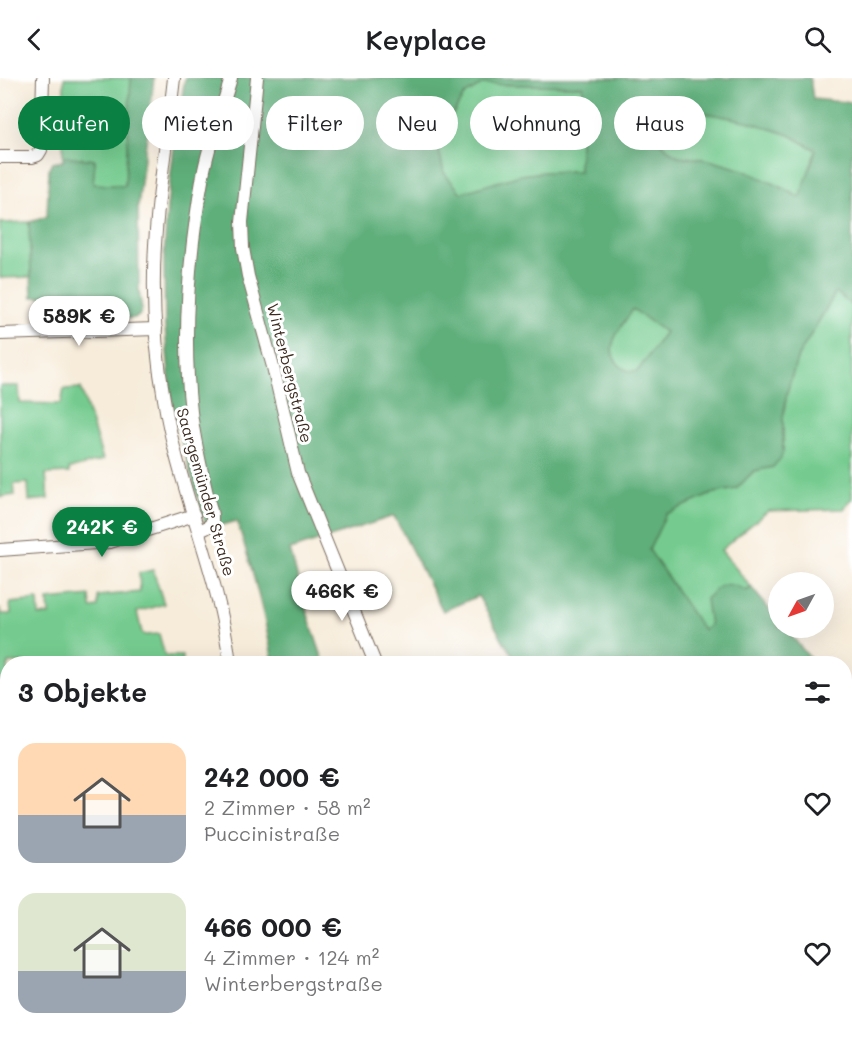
<!DOCTYPE html>
<html lang="de">
<head>
<meta charset="utf-8">
<style>
  :root { --surface:#fff; --page:#f6f6f6; --text:#202124; --muted:#757577; --accent:#0b8043 }
  body { margin:0; font-family:Mali,sans-serif; background:var(--page); color:var(--text); height:100vh; display:flex; flex-direction:column; font-size:22px; white-space:nowrap }
  * { box-sizing:border-box; margin:0 }
  p { font-size:20px; color:var(--muted) }
  .icon { flex:none; width:33px; height:33px; fill:none; stroke:currentColor; stroke-width:2; stroke-linecap:round; stroke-linejoin:round }
  .map { position:relative; flex:1; overflow:hidden }
  .drawer { position:absolute; left:0px; top:578px; width:852px; height:386px; display:flex; flex-direction:column; background:var(--surface); border-radius:24px 24px 0 0; box-shadow:0 6px 24px #0002 }
  .drawer>* { flex:none }
  .guide { position:absolute; left:18px; top:18px; width:816px; height:54px; display:flex; gap:12px }
  .needle { width:39px; rotate:230deg }
  .fabs { position:absolute; left:768px; top:494px; display:grid; gap:12px }
  .fabs a { display:grid; place-items:center; width:66px; height:66px; border-radius:50%; background:var(--surface); box-shadow:0 6px 24px #0002; font-size:30px }
  .price { position:absolute; translate:-50% -51px; padding:0 14px; border-radius:21px; background:#fff; color:#222; font-size:20px; line-height:39px; filter:drop-shadow(0 2px 3px #0008) }
  .price::after { content:''; position:absolute; left:50%; top:36px; width:18px; height:14px; margin-left:-9px; background:inherit; clip-path:polygon(0 0,100% 0,50% 100%) }
  .price.current { background:var(--accent); color:#fff }
  ul { padding:0; list-style:none }
  li { display:flex; align-items:center; gap:18px; height:150px; padding:0 18px }
  li span { display:grid; place-items:center; flex:none; width:168px; height:120px; border-radius:18px; color:#555 }
  li>.icon { margin-inline-start:auto }
  span .icon { width:72px; height:72px; fill:#fffc; stroke-width:1 }
  li b { font-size:26px }
  h2 { display:flex; justify-content:space-between; align-items:center; height:72px; padding:0 18px; font-size:26px }
  .tag { padding:0 21px; border-radius:27px; background:var(--surface); box-shadow:0 6px 24px #0002; font-size:21px; line-height:54px }
  .tag.current { background:var(--accent); color:#fff }
  header { display:flex; justify-content:space-between; align-items:center; height:78px; padding:0 18px; background:var(--surface); font-size:27px; font-weight:600 }
  .map>svg:first-child { display:block }
  .green { fill:#74cb8f; stroke:#587a56; stroke-width:1.5 }
  .forest { fill:#5faf7a; stroke:#4d6c4c; stroke-width:1.5; fill-rule:evenodd }
  .lines { fill:none; stroke-linecap:round; stroke-linejoin:round }
  .minor-casing { stroke:#7d6e60; stroke-width:14 }
  .minor { stroke:#fff; stroke-width:12 }
  .labels { text-anchor:middle; stroke-width:6; stroke-linejoin:round; paint-order:stroke }
  .street-label { font-size:16px; fill:#3b2a1e; stroke:#fff }
</style>
</head>
<body>
<header><svg class="icon" aria-label="back" viewBox="0 0 24 24"><path d="M15 5l-7 7 7 7"/></svg>Keyplace<svg class="icon" aria-label="search" viewBox="0 0 24 24"><circle cx="10" cy="10" r="6"/><path d="M15 15l6 6"/></svg></header>
<div class="map">
<svg width="852" height="962" viewBox="0 0 852 962">
  <rect width="100%" height="100%" fill="#fff"/>
  <filter id="ink" filterUnits="userSpaceOnUse"><feTurbulence type="fractalNoise" baseFrequency=".0167" numOctaves="2"/><feDisplacementMap in="SourceGraphic" scale="12" xChannelSelector="R" yChannelSelector="G"/><feConvolveMatrix kernelMatrix="1 2 1 2 8 2 1 2 1" color-interpolation-filters="sRGB"/></filter>
  <filter id="wash" filterUnits="userSpaceOnUse"><feTurbulence type="fractalNoise" baseFrequency=".008" numOctaves="4" result="noise"/><feDisplacementMap in="SourceGraphic" scale="24" xChannelSelector="R" yChannelSelector="G"/><feGaussianBlur stdDeviation="1.35" result="paint"/><feColorMatrix in="noise" values="0 0 0 0 0 0 0 0 0 0 0 0 0 0 0 0 0 1.4 0 .05"/><feComposite in="paint" operator="in"/></filter>
  <g filter="url(#wash)">
    <rect width="100%" height="100%" fill="#f7ecda"/>
    <!-- green -->
    <g class="green">
      <polygon points="64,0 131,0 125,108 93,106 95,82 63,78"/>
      <polygon points="483,6 583,8 579,93 545,94 521,97 461,115 444,95 439,73 445,49 464,17"/>
      <polygon points="685,31 747,43 790,57 816,72 800,121 781,109 743,92 709,82 678,78 671,74 660,63 641,59 641,46 668,34"/>
      <polygon points="29,144 31,199 0,200 0,145"/>
      <polygon points="836,214 852,228 852,421 849,423 844,431 768,433 721,472 751,509 747,513 706,521 710,547 703,553 649,472 666,436 714,415 736,411 754,393 773,389 783,373 783,340 787,314 798,278"/>
      <path d="M 633,231 L 665,254 L 640,290 L 637,294 C 629,294 624,292 619,287 C 601,269 623,246 633,231 Z"/>
      <polygon points="0,308 19,308 20,325 61,326 64,311 81,310 103,382 69,391 69,395 46,396 48,421 29,423 28,405 14,406 15,417 0,419"/>
      <polygon points="153,492 164,526 137,534 142,555 145,557 159,556 165,578 182,578 182,585 8,585 7,608 0,609 0,530 1,536 11,536 10,525 38,522 39,538 49,537 48,522 90,518 91,530 98,529 98,518 140,514 139,495"/>
      <polygon points="0,706 7,706 7,850 0,847"/>
      <polygon points="844,826 852,835 852,853 845,844"/>
    </g>
    <!-- forest -->
    <g class="forest">
      <polygon points="131,0 154,0 138,129 139,212 142,232 139,238 134,240 53,245 51,219 32,219 29,144 47,139 49,91 52,85 63,83 63,78 95,82 93,106 125,108"/>
      <path d="M 185,0 L 810,0 L 813,21 L 852,25 L 852,228 L 836,214 L 798,278 L 787,314 L 783,340 L 783,373 L 781,380 L 773,389 L 754,393 L 736,411 L 714,415 L 666,436 L 649,472 L 703,552 L 710,547 L 706,521 C 721,505 726,502 747,513 L 751,509 L 778,542 L 778,549 L 784,549 L 814,585 L 518,585 L 504,564 L 478,518 L 443,533 L 394,438 L 290,472 L 306,531 L 324,585 L 273,585 C 265,536 252,490 237,443 L 207,451 L 179,355 L 171,319 L 165,249 L 164,180 L 167,129 L 175,61 ZM 483,6 L 583,8 L 579,93 L 545,94 L 521,97 L 461,115 L 444,95 L 439,73 L 445,49 L 464,17 ZM 685,31 L 747,43 L 790,57 L 816,72 L 800,120 L 781,109 L 743,92 L 709,82 L 678,78 L 671,74 L 660,63 L 641,59 L 641,46 L 668,34 ZM 633,231 L 665,254 L 640,290 L 637,293 C 629,294 624,292 619,287 C 601,269 623,247 633,231 Z"/>
      <polygon points="681,956 833,956 837,962 683,962"/>
    </g>
  </g>
  <g filter="url(#ink)">
    <g class="lines">
      <!-- minor casing -->
      <g class="minor-casing">
        <g id="minor">
          <path d="M 174,0 C 168,56 158,111 155,167 C 152,218 155,271 164,321 C 178,411 219,494 230,585"/>
          <polyline points="257,0 242,144 243,170 248,198 273,289 298,395 375,585"/>
          <polyline points="0,79 32,79 38,77 41,72 43,0"/>
          <polyline points="0,256 156,251"/>
          <path d="M 199,453 L 206,450 L 212,445 L 212,437 C 204,403 195,369 191,334 C 182,256 189,174 203,97 C 209,64 222,32 231,0"/>
          <polyline points="0,472 110,464 194,437"/>
          <polyline points="0,665 8,665"/>
          <polyline points="844,785 852,794"/>
          <polyline points="0,942 8,944"/>
          <polyline points="844,952 850,962"/>
          <polyline points="40,956 59,962"/>
          <polyline points="443,956 459,962"/>
          <polyline points="673,956 675,962"/>
          <polyline points="251,962 251,956"/>
        </g>
      </g>
      <!-- minor -->
      <use href="#minor" class="minor"/>
    </g>
  </g>
  <g class="labels">
    <!-- street labels -->
    <g class="street-label">
      <text transform="translate(290 295) rotate(76)" y="6">Winterbergstraße</text>
      <text transform="translate(206 414) rotate(74)" y="6">Saargemünder Straße</text>
    </g>
  </g>
</svg>
<div class="fabs">
<a><svg class="needle" viewBox="-14 -14 28 28"><path d="M0-13l5 13h-10z" fill="#e53935"/><path d="M0 13l5-13h-10z" fill="#757577"/></svg></a>
</div>
<b class="price" style="left:79px;top:269px">589K €</b>
<b class="price current" style="left:102px;top:480px">242K €</b>
<b class="price" style="left:342px;top:544px">466K €</b>
<div class="guide">
<a class="tag current">Kaufen</a>
<a class="tag">Mieten</a>
<a class="tag">Filter</a>
<a class="tag">Neu</a>
<a class="tag">Wohnung</a>
<a class="tag">Haus</a>
</div>
<section class="drawer">
<h2>3 Objekte<svg class="icon" aria-label="filters" viewBox="0 0 24 24"><path d="M4 7h16M4 17h16"/><circle cx="9" cy="7" r="2"/><circle cx="15" cy="17" r="2"/></svg></h2>
<ul>
<li><span style="background:linear-gradient(#ffd9b3 60%,#9aa5b1 0)"><svg class="icon" aria-label="home" viewBox="0 0 24 24"><path d="M3 11l9-7 9 7M6 9v11h12V9"/></svg></span><div><b>242 000 €</b><p>2 Zimmer · 58 m²</p><p>Puccinistraße</p></div><svg class="icon" aria-label="heart" viewBox="0 0 24 24"><path d="M12 20l-8-8c-3-5 5-10 8-4 3-6 11-1 8 4z"/></svg></li>
<li><span style="background:linear-gradient(#dfe7d0 65%,#9aa5b1 0)"><svg class="icon" aria-label="home" viewBox="0 0 24 24"><path d="M3 11l9-7 9 7M6 9v11h12V9"/></svg></span><div><b>466 000 €</b><p>4 Zimmer · 124 m²</p><p>Winterbergstraße</p></div><svg class="icon" aria-label="heart" viewBox="0 0 24 24"><path d="M12 20l-8-8c-3-5 5-10 8-4 3-6 11-1 8 4z"/></svg></li>
</ul>
</section>
</div>
</body>
</html>
